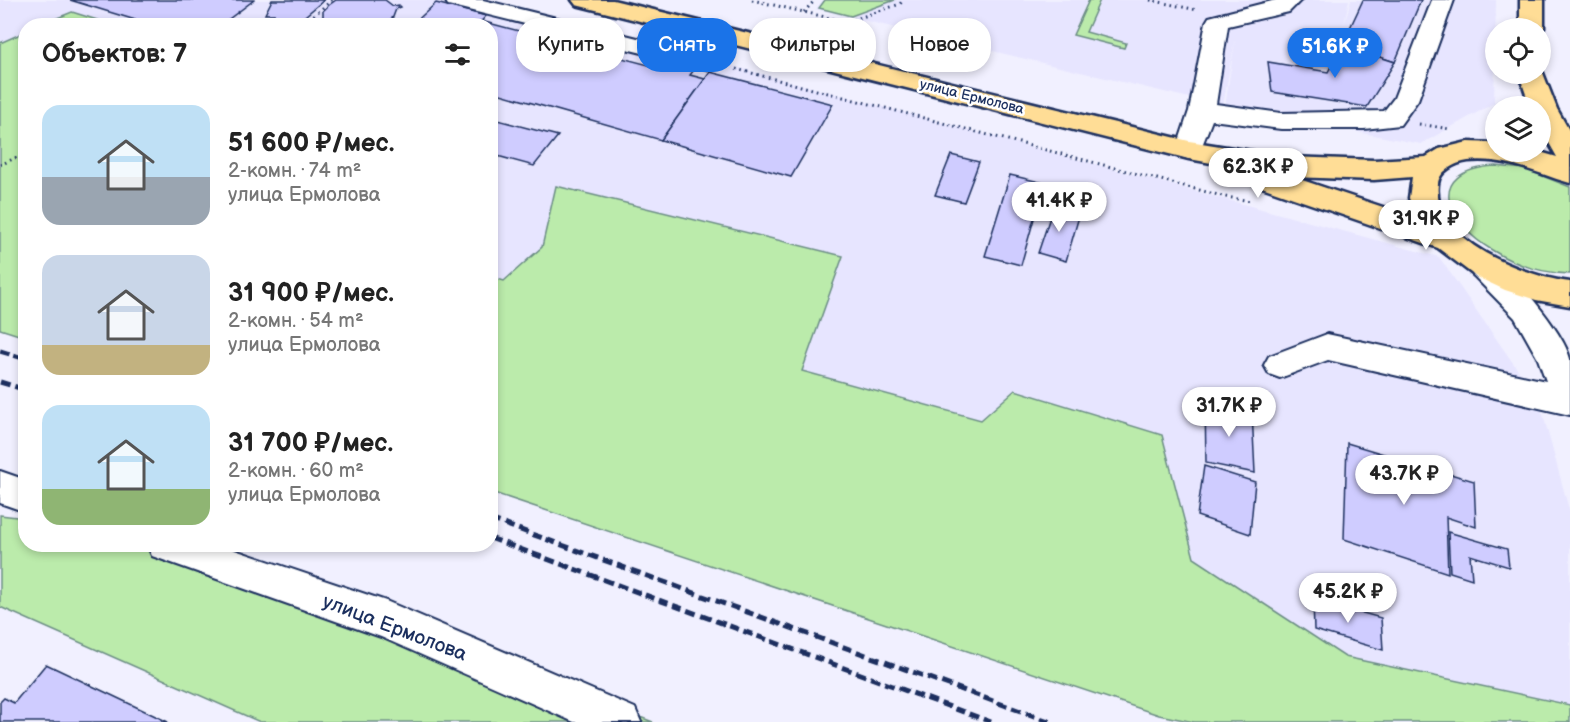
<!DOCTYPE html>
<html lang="ru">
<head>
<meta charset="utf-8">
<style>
  :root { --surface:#fff; --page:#f6f6f6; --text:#222; --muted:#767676; --accent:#1a73e8 }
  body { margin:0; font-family:"Balsamiq Sans",sans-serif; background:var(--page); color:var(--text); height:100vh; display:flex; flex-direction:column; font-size:22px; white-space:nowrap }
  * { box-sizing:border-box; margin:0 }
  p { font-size:20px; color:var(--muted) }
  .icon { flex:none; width:33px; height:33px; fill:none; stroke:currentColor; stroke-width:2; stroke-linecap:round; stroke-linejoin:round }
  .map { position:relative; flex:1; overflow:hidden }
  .sheet { position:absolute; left:18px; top:18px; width:480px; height:534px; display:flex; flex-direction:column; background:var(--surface); border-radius:24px; box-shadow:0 3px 9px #0003 }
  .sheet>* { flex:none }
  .hud { position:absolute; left:516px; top:18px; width:570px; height:54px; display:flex; gap:12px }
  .controls { position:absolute; left:1485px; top:18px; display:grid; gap:12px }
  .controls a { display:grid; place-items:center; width:66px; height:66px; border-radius:50%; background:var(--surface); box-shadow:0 3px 9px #0003; font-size:30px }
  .price { position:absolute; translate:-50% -51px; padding:0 14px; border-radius:21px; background:#fff; color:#222; font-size:20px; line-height:39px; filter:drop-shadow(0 2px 3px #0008) }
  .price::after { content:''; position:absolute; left:50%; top:36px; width:18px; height:14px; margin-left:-9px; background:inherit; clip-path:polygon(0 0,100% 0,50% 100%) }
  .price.current { background:var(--accent); color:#fff }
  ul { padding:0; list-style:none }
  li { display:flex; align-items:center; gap:18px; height:150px; padding:0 24px }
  li span { display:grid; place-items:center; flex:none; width:168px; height:120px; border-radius:18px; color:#555 }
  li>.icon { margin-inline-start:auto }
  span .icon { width:72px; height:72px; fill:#fffc; stroke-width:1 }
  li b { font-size:26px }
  h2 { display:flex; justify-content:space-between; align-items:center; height:72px; padding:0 24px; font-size:26px }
  .pill { padding:0 21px; border-radius:24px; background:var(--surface); box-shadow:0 3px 9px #0003; font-size:21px; line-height:54px }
  .pill.current { background:var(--accent); color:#fff }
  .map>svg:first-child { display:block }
  .built { fill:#e7e5ff }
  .green { fill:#bbebab; stroke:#6b8d84; stroke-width:1.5 }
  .building { fill:#cfccff; stroke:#1b2f5e; stroke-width:1.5 }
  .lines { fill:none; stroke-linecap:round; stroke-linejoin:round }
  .minor-casing { stroke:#1b2f5e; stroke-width:4 }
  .major-casing { stroke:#1b2f5e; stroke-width:5 }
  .path { stroke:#1b2f5e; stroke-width:3; stroke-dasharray:1.5 4; stroke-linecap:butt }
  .minor { fill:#fff; fill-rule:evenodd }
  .major { fill:#ffdd96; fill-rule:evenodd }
  .rail { stroke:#1b2f5e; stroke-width:5; stroke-dasharray:10 5; stroke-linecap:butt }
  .labels { text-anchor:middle; stroke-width:5; stroke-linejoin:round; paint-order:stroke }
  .far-street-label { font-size:14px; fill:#1b2f5e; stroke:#fff }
  .near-street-label { font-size:20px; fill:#1b2f5e; stroke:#fff }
</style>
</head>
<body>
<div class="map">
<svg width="1570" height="722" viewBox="0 0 1570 722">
  <rect width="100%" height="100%" fill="#f1f0ff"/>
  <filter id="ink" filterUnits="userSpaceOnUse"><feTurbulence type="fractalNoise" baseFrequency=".0167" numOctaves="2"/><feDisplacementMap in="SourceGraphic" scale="12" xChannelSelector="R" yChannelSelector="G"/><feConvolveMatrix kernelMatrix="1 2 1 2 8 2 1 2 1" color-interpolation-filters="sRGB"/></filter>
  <g filter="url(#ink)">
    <!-- built -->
    <g class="built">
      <polygon points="0,0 489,0 1439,257 1539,400 1570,513 1570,705 1345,657 1194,558 1162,435 981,420 802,371 843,256 557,186 542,247 504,281 491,277 490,26 113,26 72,12 40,25 26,26 25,32 0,43"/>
      <polygon points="823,0 1349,0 1344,25 1351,0 1496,0 1494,103 1421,144 1225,107 1235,40 1223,106 816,9"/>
    </g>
    <!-- green -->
    <g class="green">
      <polygon points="825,0 895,0 851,16 819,8"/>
      <polygon points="1089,0 1100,0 1086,32 1126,43 1124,48 1073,35"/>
      <polygon points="72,12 113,25 40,25"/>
      <polygon points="25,32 25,337 0,329 0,43"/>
      <path d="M 1495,166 L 1525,169 L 1570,187 L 1570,274 C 1542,273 1515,265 1492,250 C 1447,224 1422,171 1495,166 Z"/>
      <polygon points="556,186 843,256 802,371 981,420 1015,390 1162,435 1194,558 1345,657 1570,705 1570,722 1194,722 1159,715 491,492 491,277 504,281 542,247"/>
      <polygon points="0,515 25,518 26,544 165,545 386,620 653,722 260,722 0,607"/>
    </g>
    <!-- building -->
    <g class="building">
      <polygon points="70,0 254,0 225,22 238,26 155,26"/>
      <polygon points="272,0 324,0 293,26 270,26 274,14 265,14"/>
      <polygon points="336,0 385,0 393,6 399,5 401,7 396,9 393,17 384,26 312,26 323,17 323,11 329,5"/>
      <polygon points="1363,0 1421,0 1395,62 1342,45"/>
      <polygon points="436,3 486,16 477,26 411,26"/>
      <polygon points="481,21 656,67 665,56 698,65 690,75 705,79 661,140 490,91 490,26 477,26"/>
      <polygon points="1342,45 1395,62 1367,107 1272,92 1268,62 1328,72"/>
      <polygon points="710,72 833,104 791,177 661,140"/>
      <polygon points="490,118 558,136 534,166 490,154"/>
      <polygon points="951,155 979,162 964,202 935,195"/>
      <polygon points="1010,175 1044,183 1021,265 985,256"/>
      <polygon points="1054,205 1080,213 1066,261 1038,253"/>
      <polygon points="1205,402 1252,412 1255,473 1206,463"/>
      <polygon points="1347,443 1474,481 1476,527 1446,517 1448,573 1344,539"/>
      <polygon points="1204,466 1255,482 1250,534 1197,516"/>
      <polygon points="1448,532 1507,549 1509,567 1470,555 1472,579 1450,572"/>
      <polygon points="1313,599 1381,618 1383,650 1314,630"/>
      <polygon points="46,664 168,722 0,722 0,702 4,698 14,703"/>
    </g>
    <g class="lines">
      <!-- minor casing -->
      <g class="minor-casing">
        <g id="minor">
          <polygon points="445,0 483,0 719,58 723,63 719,68 711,70 448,5"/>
          <polygon points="1276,0 1301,0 1289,12 1228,26 1216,104 1281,113 1384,111 1394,98 1432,0 1454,0 1418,100 1400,125 1364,129 1281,129 1212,120 1198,156 1189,159 1180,156 1176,150 1189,111 1206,22 1209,17"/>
          <path d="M 1483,256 C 1508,264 1565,333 1570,359 C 1570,376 1570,397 1570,415 L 1328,360 L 1280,378 L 1269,374 L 1264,365 L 1269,356 L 1327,334 L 1546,381 L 1538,359 L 1515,318 L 1473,275 L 1468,267 L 1473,259 Z"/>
          <polygon points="0,471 26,480 26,512 0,503"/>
          <polygon points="147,544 217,544 386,601 635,708 641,722 574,722 381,637 152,556"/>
        </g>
      </g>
      <!-- major casing -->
      <g class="major-casing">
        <g id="major">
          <path d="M 572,0 L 613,0 L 1189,141 L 1289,157 L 1374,160 L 1426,157 L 1439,149 L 1468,142 L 1496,143 L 1496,152 L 1540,152 L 1557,157 L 1540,127 L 1540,106 L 1530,106 L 1519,74 L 1540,74 L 1541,68 L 1557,109 L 1570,132 L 1570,183 C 1536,173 1505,157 1468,161 C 1455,163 1439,171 1438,184 C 1431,242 1525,276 1570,282 L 1570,306 L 1536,300 L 1505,290 L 1475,276 L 1438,248 L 1256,185 L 1252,178 L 1256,171 L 1189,159 L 576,5 ZM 1293,177 L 1374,180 L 1412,177 L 1409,198 L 1416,218 Z"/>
          <polygon points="1520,0 1544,0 1544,28 1541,33 1540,28 1520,28"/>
        </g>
      </g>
      <!-- path -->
      <g class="path">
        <polyline points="752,0 847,22 900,4 903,0"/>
        <polyline points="1150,0 1197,10"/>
        <polyline points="804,12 815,0"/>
        <polyline points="301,26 332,0"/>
        <polyline points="736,69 1226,197 1251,201"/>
        <polyline points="1419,124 1450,129"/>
        <polyline points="0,165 26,153"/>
      </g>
      <!-- minor -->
      <use href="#minor" class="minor"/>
      <!-- major -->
      <use href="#major" class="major"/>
      <!-- rail -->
      <g class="rail">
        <polyline points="0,351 26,359"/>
        <polyline points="0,382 26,390"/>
        <polyline points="490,519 1051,722"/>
        <polyline points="490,538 991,722"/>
      </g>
    </g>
  </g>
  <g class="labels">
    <!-- far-street labels -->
    <g class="far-street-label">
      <text transform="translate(972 96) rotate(14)" y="5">улица Ермолова</text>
    </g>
    <!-- near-street labels -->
    <g class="near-street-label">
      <text transform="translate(395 627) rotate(21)" y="7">улица Ермолова</text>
    </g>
  </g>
</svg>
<div class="controls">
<a><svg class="icon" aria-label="locate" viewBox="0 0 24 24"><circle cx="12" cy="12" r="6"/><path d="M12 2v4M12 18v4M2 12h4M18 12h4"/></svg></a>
<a><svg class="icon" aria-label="layers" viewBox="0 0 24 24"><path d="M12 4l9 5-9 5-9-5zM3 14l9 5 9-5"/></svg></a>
</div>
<b class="price current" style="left:1335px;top:79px">51.6K ₽</b>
<b class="price" style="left:1258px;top:199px">62.3K ₽</b>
<b class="price" style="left:1059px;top:233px">41.4K ₽</b>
<b class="price" style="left:1426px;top:251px">31.9K ₽</b>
<b class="price" style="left:1229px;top:438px">31.7K ₽</b>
<b class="price" style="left:1404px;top:506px">43.7K ₽</b>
<b class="price" style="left:1348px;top:624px">45.2K ₽</b>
<div class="hud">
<a class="pill">Купить</a>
<a class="pill current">Снять</a>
<a class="pill">Фильтры</a>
<a class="pill">Новое</a>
</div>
<section class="sheet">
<h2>Объектов: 7<svg class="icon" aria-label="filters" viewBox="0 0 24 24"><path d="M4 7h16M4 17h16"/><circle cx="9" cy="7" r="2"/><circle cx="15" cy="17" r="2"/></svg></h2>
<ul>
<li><span style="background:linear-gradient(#bfe0f5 60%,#9aa5b1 0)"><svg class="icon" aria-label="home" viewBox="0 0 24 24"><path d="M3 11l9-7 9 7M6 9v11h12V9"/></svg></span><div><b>51 600 ₽/мес.</b><p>2-комн. · 74 m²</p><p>улица Ермолова</p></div></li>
<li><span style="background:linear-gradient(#c9d6e8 75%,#c2b280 0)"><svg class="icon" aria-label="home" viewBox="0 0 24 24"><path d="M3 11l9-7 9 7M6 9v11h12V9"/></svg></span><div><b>31 900 ₽/мес.</b><p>2-комн. · 54 m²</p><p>улица Ермолова</p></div></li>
<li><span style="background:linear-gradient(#bfe0f5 70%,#8fb573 0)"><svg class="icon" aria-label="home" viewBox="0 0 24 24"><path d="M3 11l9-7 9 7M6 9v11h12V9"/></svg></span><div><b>31 700 ₽/мес.</b><p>2-комн. · 60 m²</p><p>улица Ермолова</p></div></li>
</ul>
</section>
</div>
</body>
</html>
